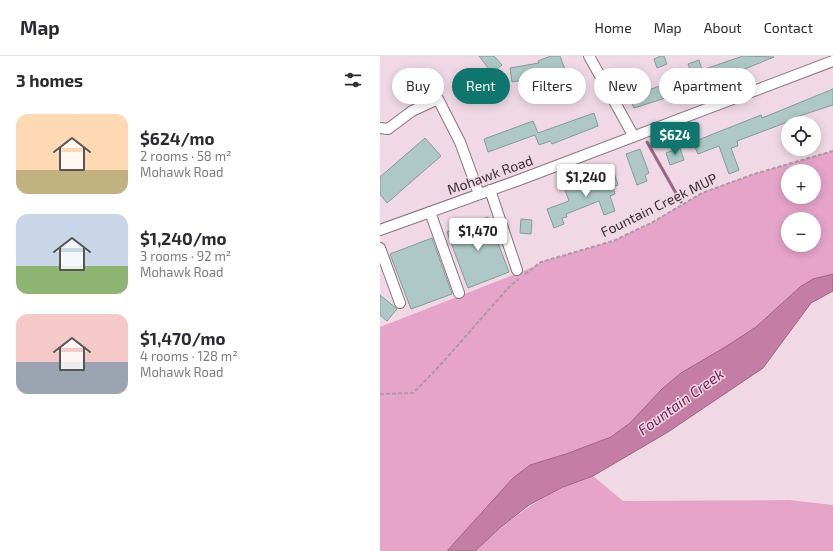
<!DOCTYPE html>
<html lang="en">
<head>
<meta charset="utf-8">
<style>
  :root { --surface:#fff; --page:#f7f7f7; --text:#2b2b33; --muted:#7c7c81; --line:#e1e1e2; --accent:#0f766e }
  body { margin:0; font-family:"Exo 2",sans-serif; background:var(--page); color:var(--text); height:100vh; display:flex; flex-direction:column; font-size:15px; white-space:nowrap }
  * { box-sizing:border-box; margin:0 }
  p { font-size:13px; color:var(--muted) }
  .icon { flex:none; width:22px; height:22px; fill:none; stroke:currentColor; stroke-width:2; stroke-linecap:round; stroke-linejoin:round }
  .map { position:relative; flex:1; overflow:hidden }
  .side { display:flex; flex-direction:column; background:var(--surface); width:380px }
  .side>* { flex:none }
  .top-card { position:absolute; left:12px; top:12px; width:380px; height:36px; display:flex; gap:8px }
  .controls { position:absolute; left:401px; top:60px; display:grid; gap:8px }
  .controls a { display:grid; place-items:center; width:40px; height:40px; border-radius:50%; background:var(--surface); box-shadow:0 2px 10px #0003; font-size:20px }
  .price { position:absolute; translate:-50% -34px; padding:0 9px; border-radius:4px; background:#fff; color:#222; font-size:13px; line-height:26px; filter:drop-shadow(0 1px 2px #0008) }
  .price::after { content:''; position:absolute; left:50%; top:24px; width:12px; height:9px; margin-left:-6px; background:inherit; clip-path:polygon(0 0,100% 0,50% 100%) }
  .price.on { background:var(--accent); color:#fff }
  ul { padding:0; list-style:none }
  li { display:flex; align-items:center; gap:12px; height:100px; padding:0 16px }
  li span { display:grid; place-items:center; flex:none; width:112px; height:80px; border-radius:12px; color:#555 }
  li>.icon { margin-inline-start:auto }
  span .icon { width:48px; height:48px; fill:#fffc; stroke-width:1 }
  li b { font-size:17px }
  h2 { display:flex; justify-content:space-between; align-items:center; height:48px; padding:0 16px; font-size:17px }
  .tag { padding:0 14px; border-radius:18px; background:var(--surface); box-shadow:0 2px 10px #0003; font-size:14px; line-height:36px }
  .tag.on { background:var(--accent); color:#fff }
  header { display:flex; align-items:center; gap:24px; box-sizing:border-box; height:56px; padding:0 20px; background:var(--surface); border-bottom:1px solid var(--line) }
  header strong { font-size:19px }
  nav { display:flex; gap:22px; margin-inline-start:auto; font-size:14px }
  main { display:flex; flex:1; min-height:0 }
  .map>svg:first-child { display:block }
  .green { fill:#e5a4c8; fill-rule:evenodd }
  .water { fill:#c47da5; stroke:#9a6683 }
  .lines { fill:none; stroke-linecap:round; stroke-linejoin:round }
  .stream { stroke:#9a6683; stroke-width:3 }
  .building { fill:#aec9c5; stroke:#839d99 }
  .minor-casing { stroke:#89747f; stroke-width:12 }
  .path { stroke:#ac9aa4; stroke-width:2; stroke-dasharray:4 2; stroke-linecap:butt }
  .minor { stroke:#fff; stroke-width:10 }
  .labels { text-anchor:middle; stroke-width:3; stroke-linejoin:round; paint-order:stroke }
  .street-label { font-size:14px; fill:#393035; stroke:#f0d9e5 }
  .water-label { font-size:15px; font-style:italic; fill:#721c54; stroke:#f0d9e5 }
</style>
</head>
<body>
<header>
<strong>Map</strong>
<nav><a>Home</a><a>Map</a><a>About</a><a>Contact</a></nav>
</header>
<main>
<section class="side">
<h2>3 homes<svg class="icon" aria-label="filters" viewBox="0 0 24 24"><path d="M4 7h16M4 17h16"/><circle cx="9" cy="7" r="2"/><circle cx="15" cy="17" r="2"/></svg></h2>
<ul>
<li><span style="background:linear-gradient(#ffd9b3 70%,#c2b280 0)"><svg class="icon" aria-label="home" viewBox="0 0 24 24"><path d="M3 11l9-7 9 7M6 9v11h12V9"/></svg></span><div><b>$624/mo</b><p>2 rooms · 58 m²</p><p>Mohawk Road</p></div></li>
<li><span style="background:linear-gradient(#c9d6e8 65%,#8fb573 0)"><svg class="icon" aria-label="home" viewBox="0 0 24 24"><path d="M3 11l9-7 9 7M6 9v11h12V9"/></svg></span><div><b>$1,240/mo</b><p>3 rooms · 92 m²</p><p>Mohawk Road</p></div></li>
<li><span style="background:linear-gradient(#f6c9c9 60%,#9aa5b1 0)"><svg class="icon" aria-label="home" viewBox="0 0 24 24"><path d="M3 11l9-7 9 7M6 9v11h12V9"/></svg></span><div><b>$1,470/mo</b><p>4 rooms · 128 m²</p><p>Mohawk Road</p></div></li>
</ul>
</section>
<div class="map">
<svg width="453" height="495" viewBox="0 0 453 495">
  <rect width="100%" height="100%" fill="#f0d9e5"/>
  <!-- green -->
  <g class="green">
    <path d="M 453,95 L 453,218 L 433,223 L 420,231 L 376,271 L 282,333 L 250,367 L 231,381 L 186,398 L 150,409 L 133,422 L 67,495 L 0,495 L 0,271 L 156,210 L 161,206 L 233,185 L 273,166 L 322,137 L 374,118 ZM 408,115 L 434,115 L 434,141 L 408,141 ZM 408,163 L 434,163 L 434,189 L 408,189 Z"/>
    <path d="M 213,420 L 243,445 L 409,444 L 453,449 L 453,495 L 95,495 C 130,462 167,434 213,420 Z"/>
  </g>
  <!-- water -->
  <polygon class="water" points="453,218 453,235 431,247 383,312 288,376 213,420 183,431 149,449 121,471 95,495 67,495 133,422 150,409 186,398 231,381 250,367 282,333 301,317 347,290 376,271 420,231 433,223"/>
  <g class="lines">
    <!-- stream -->
    <polyline class="stream" points="267,86 301,146"/>
  </g>
  <!-- building -->
  <g class="building">
    <polygon points="99,0 114,0 122,9 112,17"/>
    <polygon points="171,0 180,0 191,29 176,36 167,15 155,20 155,22 132,26 130,12 159,7 158,5"/>
    <polygon points="281,0 284,0 287,8 277,12 274,3"/>
    <polygon points="363,0 394,1 355,17 354,20 346,24 343,20 295,39 254,52 250,43 259,40 258,38 312,18 308,8 319,4 322,14"/>
    <polygon points="453,33 453,49 413,62 413,64 357,85 358,90 351,92 359,114 349,118 339,90 318,98 313,86 381,59 382,62"/>
    <polygon points="214,57 218,70 172,88 170,85 159,89 155,79 108,96 104,83 153,65 158,77"/>
    <polygon points="45,82 61,100 7,147 0,138 0,121"/>
    <polygon points="300,92 304,104 290,109 286,97"/>
    <polygon points="260,93 269,117 265,119 267,125 257,129 246,98"/>
    <polygon points="234,117 238,129 233,131 235,138 230,140 235,155 224,159 219,145 186,158 187,161 182,162 184,168 174,172 167,153 189,145 185,134"/>
    <polygon points="108,161 129,216 88,232 67,176"/>
    <polygon points="141,163 152,164 151,178 140,177"/>
    <polygon points="52,182 72,238 31,253 10,198"/>
    <polygon points="0,239 17,253 7,265 0,259"/>
  </g>
  <g class="lines">
    <!-- minor casing -->
    <g class="minor-casing">
      <g id="minor">
        <polyline points="209,0 253,79"/>
        <polyline points="0,72 8,73 32,55 58,43 80,86 99,138"/>
        <polyline points="110,134 137,214"/>
        <polyline points="50,156 79,237"/>
        <polyline points="0,174 139,124 453,5"/>
        <polyline points="0,192 20,247"/>
      </g>
    </g>
    <!-- path -->
    <g class="path">
      <polyline points="145,218 161,206 233,185 273,166 322,137 374,118 453,95"/>
      <path d="M 0,338 L 33,337 C 68,303 98,265 131,229 L 139,223"/>
    </g>
    <!-- minor -->
    <use href="#minor" class="minor"/>
  </g>
  <g class="labels">
    <!-- street labels -->
    <g class="street-label">
      <text transform="translate(110 119) rotate(-20)" y="5">Mohawk Road</text>
      <text transform="translate(279 149) rotate(-26)" y="5">Fountain Creek MUP</text>
    </g>
    <!-- water labels -->
    <g class="water-label">
      <text transform="translate(301 346) rotate(-36)" y="5">Fountain Creek</text>
    </g>
  </g>
</svg>
<div class="controls">
<a><svg class="icon" aria-label="locate" viewBox="0 0 24 24"><circle cx="12" cy="12" r="6"/><path d="M12 2v4M12 18v4M2 12h4M18 12h4"/></svg></a>
<a>+</a>
<a>−</a>
</div>
<b class="price on" style="left:295px;top:100px">$624</b>
<b class="price" style="left:206px;top:142px">$1,240</b>
<b class="price" style="left:98px;top:196px">$1,470</b>
<div class="top-card">
<a class="tag">Buy</a>
<a class="tag on">Rent</a>
<a class="tag">Filters</a>
<a class="tag">New</a>
<a class="tag">Apartment</a>
</div>
</div>
</main>
</body>
</html>
